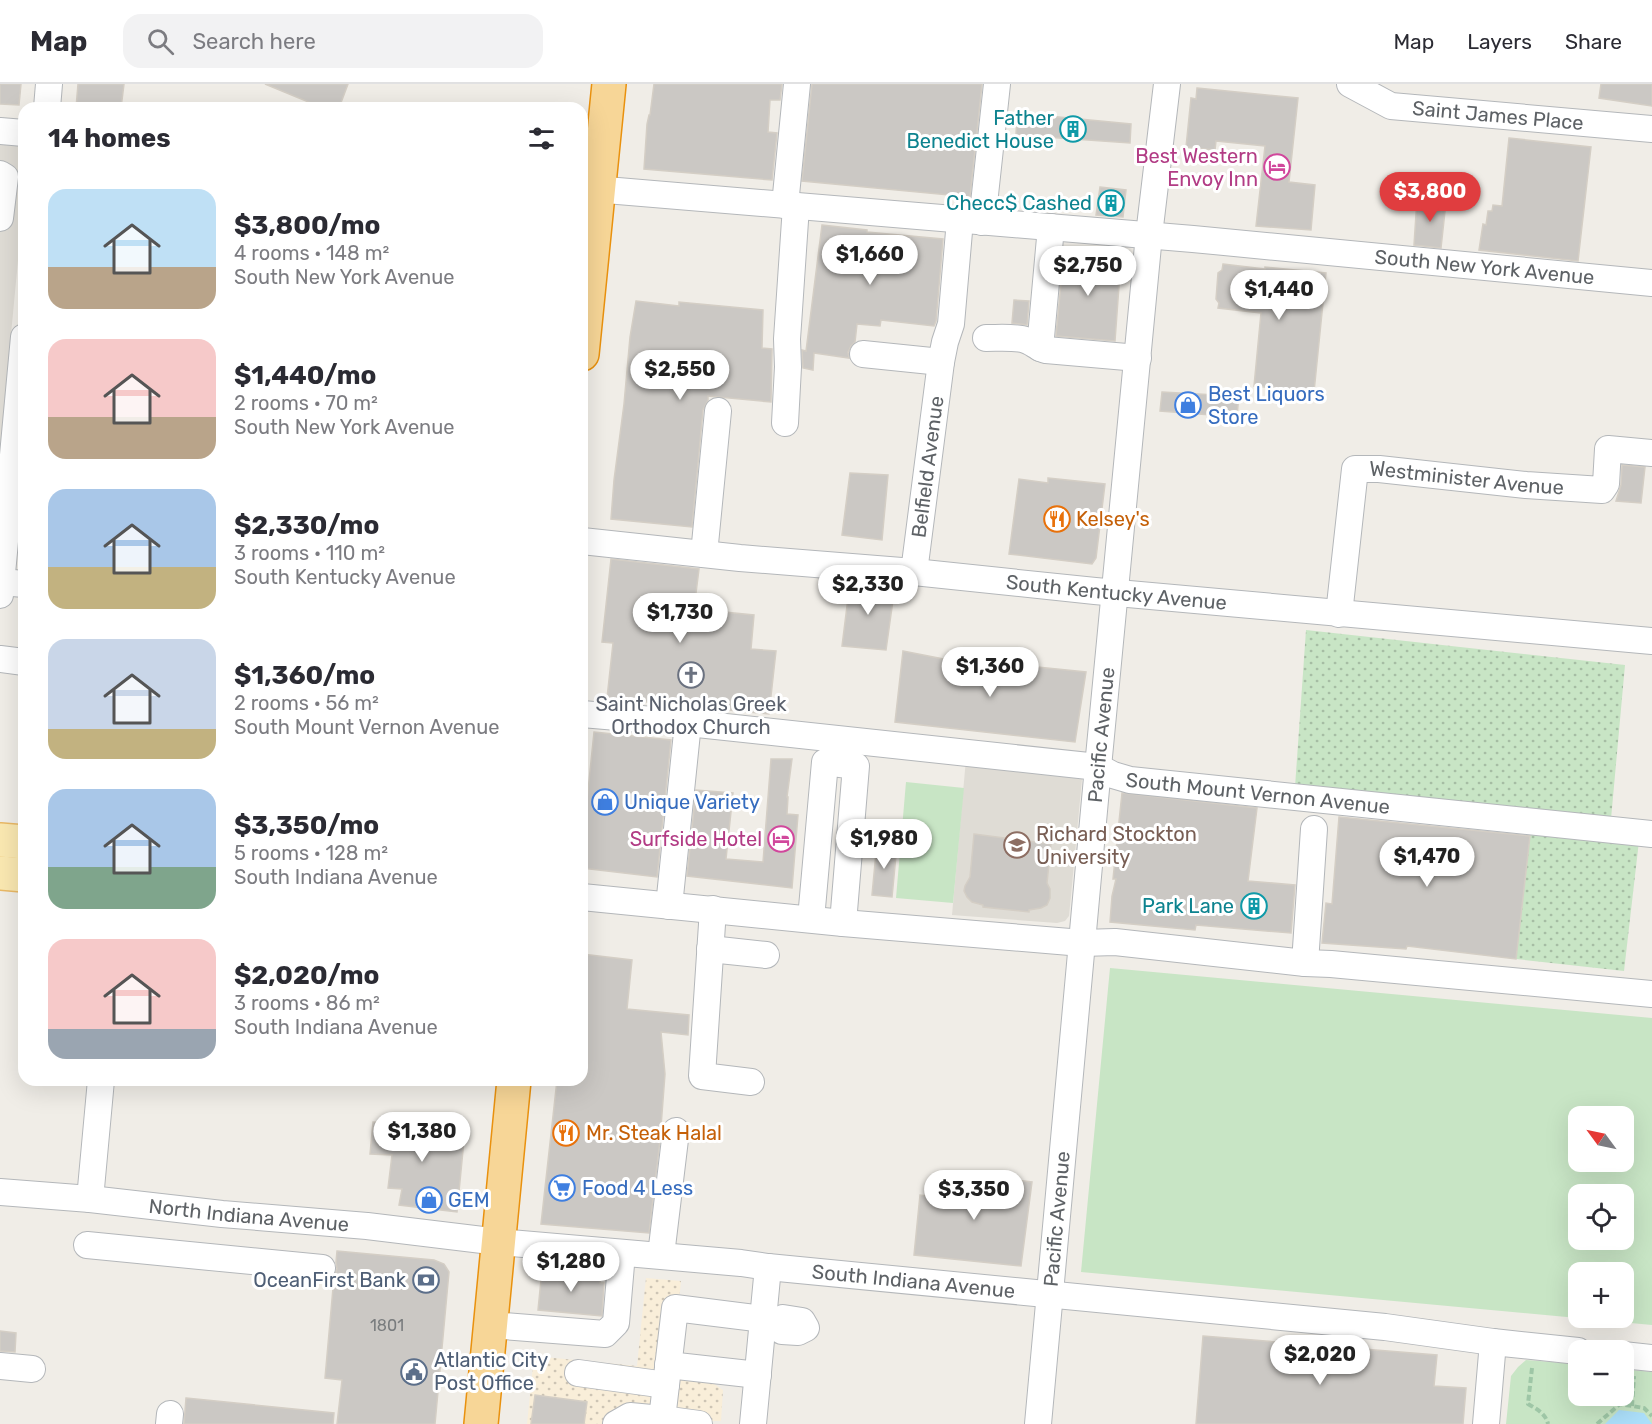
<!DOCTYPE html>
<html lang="en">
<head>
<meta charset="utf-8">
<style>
  :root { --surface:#fff; --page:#f2f2f3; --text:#2b2b33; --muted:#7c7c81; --line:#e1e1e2; --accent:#e03d3f }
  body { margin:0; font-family:Rubik,sans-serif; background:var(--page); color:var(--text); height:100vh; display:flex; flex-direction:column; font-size:22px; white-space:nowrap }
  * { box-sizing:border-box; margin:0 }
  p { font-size:20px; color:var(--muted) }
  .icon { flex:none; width:33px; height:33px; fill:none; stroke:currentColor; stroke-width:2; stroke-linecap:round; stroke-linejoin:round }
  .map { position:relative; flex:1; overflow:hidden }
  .drawer { position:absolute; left:18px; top:18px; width:570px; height:984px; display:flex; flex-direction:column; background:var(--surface); border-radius:18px; box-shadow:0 6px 24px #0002 }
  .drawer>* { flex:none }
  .needle { width:39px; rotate:303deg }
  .controls { position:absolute; left:1568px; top:1022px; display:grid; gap:12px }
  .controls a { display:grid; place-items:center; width:66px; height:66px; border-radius:12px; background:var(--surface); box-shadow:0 6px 24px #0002; font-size:30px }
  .price { position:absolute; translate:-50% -51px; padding:0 14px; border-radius:21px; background:#fff; color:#222; font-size:20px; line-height:39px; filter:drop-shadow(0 2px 3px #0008) }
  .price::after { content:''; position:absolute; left:50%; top:36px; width:18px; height:14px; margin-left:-9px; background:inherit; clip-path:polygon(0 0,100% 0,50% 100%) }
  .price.active { background:var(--accent); color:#fff }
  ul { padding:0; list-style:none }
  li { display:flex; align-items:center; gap:18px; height:150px; padding:0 30px }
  li span { display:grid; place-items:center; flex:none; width:168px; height:120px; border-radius:18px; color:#555 }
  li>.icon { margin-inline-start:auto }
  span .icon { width:72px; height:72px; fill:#fffc; stroke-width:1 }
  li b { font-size:26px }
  h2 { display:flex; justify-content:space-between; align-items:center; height:72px; padding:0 30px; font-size:26px }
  header { display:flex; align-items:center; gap:36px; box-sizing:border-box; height:84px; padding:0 30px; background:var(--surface); border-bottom:2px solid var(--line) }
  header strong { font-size:28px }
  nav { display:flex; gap:33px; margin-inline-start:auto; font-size:21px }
  .search { width:420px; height:54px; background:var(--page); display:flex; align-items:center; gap:15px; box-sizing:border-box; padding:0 21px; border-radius:18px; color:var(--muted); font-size:22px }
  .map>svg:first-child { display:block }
  .education { fill:#dfdcd5 }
  .grass { fill:url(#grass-dots) }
  .sand { fill:url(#sand-dots) }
  .park { fill:#c8e5c5; fill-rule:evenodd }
  .water { fill:#acdffa }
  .building { fill:#cbc8c4; stroke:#d4cec5; stroke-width:1.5 }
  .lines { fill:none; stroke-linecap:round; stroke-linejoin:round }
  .minor-casing { stroke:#b4b7ba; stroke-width:28 }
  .major-casing { stroke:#eab966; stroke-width:36 }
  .highway-casing { stroke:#e9910e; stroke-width:36 }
  .path { stroke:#9ec6a6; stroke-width:4; stroke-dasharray:6 3; stroke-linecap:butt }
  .minor { stroke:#fff; stroke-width:26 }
  .major { stroke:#fae8b1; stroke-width:33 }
  .highway { stroke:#f7d697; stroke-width:33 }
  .labels { text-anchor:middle; stroke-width:6; stroke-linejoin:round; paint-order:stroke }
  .number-label { font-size:16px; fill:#797c7e }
  .street-label { font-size:20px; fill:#5e6266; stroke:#fff }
  .culture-label { font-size:20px; fill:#0d838f; stroke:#fff; text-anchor:end }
  .hotel-label { font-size:20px; fill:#b23c85; stroke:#fff; text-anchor:end }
  .shop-label { font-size:20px; fill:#366cbe; stroke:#fff; text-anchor:start }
  .food-label { font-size:20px; fill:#c56008; stroke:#fff; text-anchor:start }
  .worship-label { font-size:20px; fill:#5b616d; stroke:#fff }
  .education-label { font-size:20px; fill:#785e54; stroke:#fff; text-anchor:start }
  .service-label { font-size:20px; fill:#4e5e75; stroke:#fff; text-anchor:end }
</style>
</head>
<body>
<header>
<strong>Map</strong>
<div class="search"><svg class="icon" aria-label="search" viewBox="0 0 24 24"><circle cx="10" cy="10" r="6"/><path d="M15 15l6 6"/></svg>Search here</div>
<nav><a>Map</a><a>Layers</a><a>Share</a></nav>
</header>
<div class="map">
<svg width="1652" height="1340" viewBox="0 0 1652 1340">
  <defs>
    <pattern id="grass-dots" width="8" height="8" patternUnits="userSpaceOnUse" patternTransform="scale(1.5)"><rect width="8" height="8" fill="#c8e5c5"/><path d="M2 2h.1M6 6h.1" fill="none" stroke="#a6bda4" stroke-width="1.8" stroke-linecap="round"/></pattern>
    <pattern id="sand-dots" width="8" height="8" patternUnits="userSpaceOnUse" patternTransform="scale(1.5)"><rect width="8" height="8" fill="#f9eed9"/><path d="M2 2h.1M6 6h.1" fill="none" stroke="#cdc4b4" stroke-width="1.8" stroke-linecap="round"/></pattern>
  </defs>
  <rect width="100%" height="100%" fill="#f0ede7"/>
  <!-- education -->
  <g class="education">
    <polygon points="0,52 24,57 24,113 0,367"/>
    <polygon points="966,675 1080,691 1082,695 1070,822 1069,832 1065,837 1057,839 952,831"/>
  </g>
  <!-- grass -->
  <g class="grass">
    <polygon points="1306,546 1625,581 1611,735 1295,703"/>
    <polygon points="1531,745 1639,757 1624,887 1516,875"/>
  </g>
  <!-- sand -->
  <polygon class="sand" points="646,1194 681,1197 671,1293 710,1297 723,1306 721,1337 709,1337 703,1340 527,1340 534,1272 637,1282"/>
  <!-- park -->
  <g class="park">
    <polygon points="906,698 964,704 953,819 896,814"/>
    <path d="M 1110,884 L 1652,934 L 1652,1241 L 1081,1188 ZM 1578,1032 L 1623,1032 L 1623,1077 L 1578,1077 ZM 1578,1110 L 1623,1110 L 1623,1155 L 1578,1155 ZM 1578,1188 L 1623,1188 L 1623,1233 L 1578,1233 Z"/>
    <polygon points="1526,1276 1578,1280 1578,1311 1623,1311 1623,1285 1652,1288 1652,1340 1506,1340 1511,1292 1518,1283"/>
  </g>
  <!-- water -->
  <polygon class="water" points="1619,1326 1644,1329 1652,1340 1605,1340"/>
  <!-- building -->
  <g class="building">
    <polygon points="0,0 21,0 19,21 0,20"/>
    <polygon points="78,0 124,0 121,24 76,24"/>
    <polygon points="265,0 348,0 339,24 323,24"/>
    <polygon points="654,0 782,0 780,16 770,16 768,48 777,49 772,96 644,85 647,40 649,31 650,31"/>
    <polygon points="812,0 982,0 970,113 802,97"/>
    <polygon points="1601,0 1652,0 1652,22 1599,14"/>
    <polygon points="1197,4 1298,14 1289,98 1315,101 1311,146 1256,142 1265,62 1216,57 1215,66 1186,63 1191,14 1196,15"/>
    <polygon points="1017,29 1131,40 1130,59 1016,51"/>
    <polygon points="1509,54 1591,63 1578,177 1479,166 1483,140 1486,141 1488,127 1492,127 1493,121 1502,122"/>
    <polygon points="1100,103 1126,106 1123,133 1096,131"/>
    <polygon points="1417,115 1446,118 1441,164 1414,161"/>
    <polygon points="822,141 867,146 867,148 943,155 936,237 934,242 881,236 880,242 857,240 855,258 851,262 848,268 849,274 814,269 813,286 803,284 802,266 806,267"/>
    <polygon points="1064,168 1114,172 1113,187 1120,188 1115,257 1056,252"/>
    <polygon points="1223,180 1265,185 1265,183 1326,189 1314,308 1254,302 1261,229 1218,224 1219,219 1216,215 1218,189 1222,186"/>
    <polygon points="1014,216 1029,217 1027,241 1012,239"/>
    <polygon points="636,217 679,222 679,218 763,226 762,264 772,265 771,318 708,312 708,316 703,326 692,443 611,435 614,396 624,320 630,253"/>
    <polygon points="1162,308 1216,311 1216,308 1239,310 1237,333 1160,327"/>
    <polygon points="1622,381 1645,383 1641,419 1616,417 1621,401"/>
    <polygon points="850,389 888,391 882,456 842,451"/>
    <polygon points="1048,394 1105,400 1096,474 1092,480 1009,470 1019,395 1048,399"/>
    <polygon points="611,475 699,485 694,525 754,531 751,565 776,567 769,630 607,614 613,559 602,558"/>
    <polygon points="850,498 895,502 886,566 842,562"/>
    <polygon points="903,567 959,578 959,575 1027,587 1028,582 1086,588 1075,658 895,638"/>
    <polygon points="594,648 671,656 657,793 582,784 584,746"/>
    <polygon points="771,675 792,675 787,713 788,713 787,730 798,731 792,804 687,792 696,706 733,709 726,775 763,778"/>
    <polygon points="1122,709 1257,724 1248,797 1295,801 1291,849 1196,841 1195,846 1110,838 1112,812 1116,795 1113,795"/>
    <polygon points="1339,733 1530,752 1516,875 1407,862 1406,865 1322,859 1326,819 1332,820"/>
    <polygon points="974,750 1051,760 1047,799 1050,805 1050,814 1047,821 1041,824 1029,826 1029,828 983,823 983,821 972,818 967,813 964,807 965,802 970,793"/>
    <polygon points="877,758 897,761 892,813 872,811"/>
    <polygon points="582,870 632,876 627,925 689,931 688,951 661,948 665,990 660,1056 649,1149 541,1140 557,996 582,996"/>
    <polygon points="373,1038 465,1046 457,1128 399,1121 402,1105 388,1104 392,1071 370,1070"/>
    <polygon points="939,1091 1008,1097 1008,1095 1032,1098 1021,1182 914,1171 920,1111 936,1113"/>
    <polygon points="337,1167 434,1176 444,1180 449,1188 435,1340 337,1340 342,1296 325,1294 334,1193 337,1185 336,1178"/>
    <polygon points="542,1186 600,1192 600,1199 604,1199 602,1232 538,1226"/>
    <polygon points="0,1247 16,1249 15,1268 0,1267"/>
    <polygon points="1203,1252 1437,1271 1434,1302 1466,1304 1463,1340 1196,1340"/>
    <polygon points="535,1311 587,1318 584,1340 531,1340"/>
    <polygon points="186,1314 334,1329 333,1340 184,1340"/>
  </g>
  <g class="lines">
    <!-- minor casing -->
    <g class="minor-casing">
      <g id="minor">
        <path id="s1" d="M 1350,0 L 1391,22 L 1652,45"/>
        <polyline points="47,24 49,0"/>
        <polyline points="0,47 24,49"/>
        <polyline points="0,90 5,93 0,134"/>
        <path id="s2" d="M 582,104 L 1193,155 L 1652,199"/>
        <polyline points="785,121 797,0"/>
        <polyline points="982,138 997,0"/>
        <path d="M 986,254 C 998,254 1011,253 1022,255 C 1032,257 1037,264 1046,266 L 1138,274"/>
        <polyline points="1040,264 1051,143"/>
        <polyline points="863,270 941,278"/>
        <polyline points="785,339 788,283 787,255 796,122"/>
        <path id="s3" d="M 582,457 L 740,474 L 914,488 L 1095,507 L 1652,557"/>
        <polyline points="704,470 718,327"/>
        <path id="s4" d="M 914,488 L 941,278 L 945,258 L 951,240 L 960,136"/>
        <polyline points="1,498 24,500"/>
        <polyline points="0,511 24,253"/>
        <path id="s5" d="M 1339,530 L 1355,385 L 1379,385 L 1526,401 L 1602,406 L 1606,400 L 1608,365 L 1652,369"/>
        <polyline points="0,575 24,578"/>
        <path id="s6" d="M 582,630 L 688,639 L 1098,683 L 1113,691 L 1130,696 L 1652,750"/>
        <polyline points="582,813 843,839 1082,859 1115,858 1305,879 1331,880 1652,910"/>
        <polyline points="669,822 688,639"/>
        <polyline points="713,825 702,992 751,998"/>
        <polyline points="811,835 825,678 856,682 843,839"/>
        <polyline points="710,865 766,871"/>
        <polyline points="1305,879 1314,745"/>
        <path id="s7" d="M 0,1108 L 90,1115 L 222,1130 L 367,1142 L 499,1158 L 741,1179 L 768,1183 L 1385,1243 L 1493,1258 L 1578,1267"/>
        <polyline points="90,1115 101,996"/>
        <polyline points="87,1161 322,1184"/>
        <polyline points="661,1171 676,1047"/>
        <polyline points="491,1241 605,1250 616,1239 622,1169"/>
        <polyline points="1623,1271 1652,1274"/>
        <polyline points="668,1281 758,1291"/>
        <polyline points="0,1282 32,1285"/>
        <polyline points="578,1289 666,1301"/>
        <polyline points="169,1340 170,1330"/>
        <polyline points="616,1340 630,1332 662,1335"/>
        <polyline points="699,1340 662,1335 675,1224 764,1235 777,1240 782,1247 798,1248 806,1244 802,1237 783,1234 777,1240"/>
        <polyline points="753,1340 768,1183"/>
        <path id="s8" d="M 1038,1340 L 1098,683 L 1149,151 L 1167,0"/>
        <polyline points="1486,1340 1493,1258"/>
      </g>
    </g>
    <!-- major casing -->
    <g class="major-casing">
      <g id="major">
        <polyline points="0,756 24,758"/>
        <polyline points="0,789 24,791"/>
      </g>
    </g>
    <!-- highway casing -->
    <g class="highway-casing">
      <g id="highway">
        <polyline points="582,270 609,0"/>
        <polyline points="481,1340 514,996"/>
      </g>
    </g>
    <!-- path -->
    <g class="path">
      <path d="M 1532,1284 L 1528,1320 C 1537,1325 1546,1330 1548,1340"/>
      <polyline points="1632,1322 1634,1292"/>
      <polyline points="1597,1340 1620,1320 1644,1324 1652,1332"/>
    </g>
    <!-- minor -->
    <use href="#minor" class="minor"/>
    <!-- major -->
    <use href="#major" class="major"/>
    <!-- highway -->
    <use href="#highway" class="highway"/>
  </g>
  <!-- icons -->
  <defs>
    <g id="building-ring" transform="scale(1.35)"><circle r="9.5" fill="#fff" stroke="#0f9aa8" stroke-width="1.5"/><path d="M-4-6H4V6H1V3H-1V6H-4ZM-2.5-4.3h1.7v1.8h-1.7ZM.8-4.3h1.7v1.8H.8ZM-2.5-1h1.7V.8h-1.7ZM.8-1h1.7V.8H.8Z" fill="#0f9aa8"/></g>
    <g id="hotel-ring" transform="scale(1.35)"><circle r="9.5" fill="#fff" stroke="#d1479c" stroke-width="1.5"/><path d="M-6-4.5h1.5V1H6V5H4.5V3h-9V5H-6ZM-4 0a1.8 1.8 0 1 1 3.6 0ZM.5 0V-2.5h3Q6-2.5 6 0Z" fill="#d1479c"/></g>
    <g id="shop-ring" transform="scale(1.35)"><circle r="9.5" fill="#fff" stroke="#3f7fe0" stroke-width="1.5"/><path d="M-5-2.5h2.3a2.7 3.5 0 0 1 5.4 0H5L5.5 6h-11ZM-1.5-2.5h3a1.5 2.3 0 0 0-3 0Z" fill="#3f7fe0"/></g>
    <g id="restaurant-ring" transform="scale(1.35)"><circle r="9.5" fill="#fff" stroke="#e8710a" stroke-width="1.5"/><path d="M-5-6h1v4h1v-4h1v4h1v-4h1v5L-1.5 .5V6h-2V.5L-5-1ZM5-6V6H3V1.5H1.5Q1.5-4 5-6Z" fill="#e8710a"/></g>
    <g id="church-ring" transform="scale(1.35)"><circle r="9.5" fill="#fff" stroke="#6b7280" stroke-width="1.5"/><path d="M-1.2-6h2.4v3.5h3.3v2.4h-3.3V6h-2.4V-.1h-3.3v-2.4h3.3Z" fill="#6b7280"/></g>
    <g id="university-ring" transform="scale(1.35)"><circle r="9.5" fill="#fff" stroke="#8d6e63" stroke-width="1.5"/><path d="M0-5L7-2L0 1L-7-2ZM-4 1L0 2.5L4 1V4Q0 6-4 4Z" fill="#8d6e63"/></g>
    <g id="supermarket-ring" transform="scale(1.35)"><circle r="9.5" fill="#fff" stroke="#3f7fe0" stroke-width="1.5"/><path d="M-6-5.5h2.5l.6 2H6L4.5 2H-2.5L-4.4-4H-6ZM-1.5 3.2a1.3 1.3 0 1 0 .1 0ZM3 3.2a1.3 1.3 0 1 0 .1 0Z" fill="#3f7fe0"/></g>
    <g id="bank-ring" transform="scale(1.35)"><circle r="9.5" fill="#fff" stroke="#5c6f8a" stroke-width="1.5"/><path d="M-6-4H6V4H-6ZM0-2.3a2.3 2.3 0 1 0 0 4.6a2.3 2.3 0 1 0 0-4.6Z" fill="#5c6f8a"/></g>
    <g id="civic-ring" transform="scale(1.35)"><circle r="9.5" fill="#fff" stroke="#5c6f8a" stroke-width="1.5"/><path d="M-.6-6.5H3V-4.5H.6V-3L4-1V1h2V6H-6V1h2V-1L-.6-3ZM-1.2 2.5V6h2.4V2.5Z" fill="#5c6f8a"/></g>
  </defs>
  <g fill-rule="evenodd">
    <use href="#building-ring" x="1073" y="45"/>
    <use href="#hotel-ring" x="1277" y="83"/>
    <use href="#building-ring" x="1111" y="119"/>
    <use href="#shop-ring" x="1188" y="321"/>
    <use href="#restaurant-ring" x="1057" y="435"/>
    <use href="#church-ring" x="691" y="591"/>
    <use href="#shop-ring" x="605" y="718"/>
    <use href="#hotel-ring" x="781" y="755"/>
    <use href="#university-ring" x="1017" y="761"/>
    <use href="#building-ring" x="1254" y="822"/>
    <use href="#restaurant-ring" x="566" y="1049"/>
    <use href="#supermarket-ring" x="562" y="1104"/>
    <use href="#shop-ring" x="429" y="1116"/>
    <use href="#bank-ring" x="426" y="1196"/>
    <use href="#civic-ring" x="414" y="1288"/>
  </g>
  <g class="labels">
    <!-- number labels -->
    <g class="number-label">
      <text x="387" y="1247">1801</text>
    </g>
    <!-- street labels -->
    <g class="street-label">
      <text dy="7" stroke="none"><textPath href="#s1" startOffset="154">Saint James Place</textPath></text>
      <text dy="7" stroke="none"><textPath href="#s2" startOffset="906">South New York Avenue</textPath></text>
      <text dy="7" stroke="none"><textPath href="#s4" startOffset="106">Belfield Avenue</textPath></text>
      <text dy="7" stroke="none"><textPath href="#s5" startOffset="258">Westminister Avenue</textPath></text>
      <text dy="7" stroke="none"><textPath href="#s3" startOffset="537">South Kentucky Avenue</textPath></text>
      <text dy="7" stroke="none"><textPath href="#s8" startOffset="692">Pacific Avenue</textPath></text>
      <text dy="7" stroke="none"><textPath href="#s6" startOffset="682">South Mount Vernon Avenue</textPath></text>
      <text dy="7" stroke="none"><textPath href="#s7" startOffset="250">North Indiana Avenue</textPath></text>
      <text dy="7" stroke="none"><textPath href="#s8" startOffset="206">Pacific Avenue</textPath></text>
      <text dy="7" stroke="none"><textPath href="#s7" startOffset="918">South Indiana Avenue</textPath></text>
    </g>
    <!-- culture labels -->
    <g class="culture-label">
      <text x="1054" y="41">Father<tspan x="1054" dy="23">Benedict House</tspan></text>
      <text x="1092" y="126">Checc$ Cashed</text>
      <text x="1234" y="829">Park Lane</text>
    </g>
    <!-- hotel labels -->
    <g class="hotel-label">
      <text x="1258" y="79">Best Western<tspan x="1258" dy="23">Envoy Inn</tspan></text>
      <text x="762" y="762">Surfside Hotel</text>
    </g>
    <!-- shop labels -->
    <g class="shop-label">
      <text x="1208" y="317">Best Liquors<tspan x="1208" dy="23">Store</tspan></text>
      <text x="624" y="725">Unique Variety</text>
      <text x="582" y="1111">Food 4 Less</text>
      <text x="448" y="1123">GEM</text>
    </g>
    <!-- food labels -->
    <g class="food-label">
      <text x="1076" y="442">Kelsey's</text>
      <text x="586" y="1056">Mr. Steak Halal</text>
    </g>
    <!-- worship labels -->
    <g class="worship-label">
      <text x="691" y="627">Saint Nicholas Greek<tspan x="691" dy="23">Orthodox Church</tspan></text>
    </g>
    <!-- education labels -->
    <g class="education-label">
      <text x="1036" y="757">Richard Stockton<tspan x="1036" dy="23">University</tspan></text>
    </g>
    <!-- service labels -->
    <g class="service-label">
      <text x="406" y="1203">OceanFirst Bank</text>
      <text x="434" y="1283" text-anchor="start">Atlantic City<tspan x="434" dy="23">Post Office</tspan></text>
    </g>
  </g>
</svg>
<div class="controls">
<a><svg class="needle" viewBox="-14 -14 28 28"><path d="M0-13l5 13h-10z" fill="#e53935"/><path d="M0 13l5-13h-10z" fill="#7c7c81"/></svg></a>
<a><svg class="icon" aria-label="locate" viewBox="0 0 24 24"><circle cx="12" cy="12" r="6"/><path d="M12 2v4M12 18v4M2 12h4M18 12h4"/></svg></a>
<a>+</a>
<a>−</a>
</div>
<b class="price active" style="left:1430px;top:139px">$3,800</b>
<b class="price" style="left:870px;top:202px">$1,660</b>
<b class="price" style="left:1088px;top:213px">$2,750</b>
<b class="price" style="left:1279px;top:237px">$1,440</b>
<b class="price" style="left:680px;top:317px">$2,550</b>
<b class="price" style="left:868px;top:532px">$2,330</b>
<b class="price" style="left:680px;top:560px">$1,730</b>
<b class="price" style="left:990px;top:614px">$1,360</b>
<b class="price" style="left:884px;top:786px">$1,980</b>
<b class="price" style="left:1427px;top:804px">$1,470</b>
<b class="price" style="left:422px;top:1079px">$1,380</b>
<b class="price" style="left:974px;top:1137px">$3,350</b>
<b class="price" style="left:571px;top:1209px">$1,280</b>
<b class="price" style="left:1320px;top:1302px">$2,020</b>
<section class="drawer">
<h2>14 homes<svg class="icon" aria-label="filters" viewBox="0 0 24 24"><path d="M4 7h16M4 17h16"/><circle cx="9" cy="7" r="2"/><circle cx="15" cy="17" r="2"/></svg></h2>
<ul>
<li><span style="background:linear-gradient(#bfe0f5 65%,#b9a48a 0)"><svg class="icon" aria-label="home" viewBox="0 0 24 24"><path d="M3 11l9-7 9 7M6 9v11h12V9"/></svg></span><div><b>$3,800/mo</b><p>4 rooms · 148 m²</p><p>South New York Avenue</p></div></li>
<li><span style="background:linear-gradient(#f6c9c9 65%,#b9a48a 0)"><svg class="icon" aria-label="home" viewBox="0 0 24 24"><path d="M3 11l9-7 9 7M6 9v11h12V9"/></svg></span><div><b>$1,440/mo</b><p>2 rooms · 70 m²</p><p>South New York Avenue</p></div></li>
<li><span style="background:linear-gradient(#a9c7e8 65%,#c2b280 0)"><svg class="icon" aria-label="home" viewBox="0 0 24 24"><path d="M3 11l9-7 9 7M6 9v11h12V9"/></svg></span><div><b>$2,330/mo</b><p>3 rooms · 110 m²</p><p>South Kentucky Avenue</p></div></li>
<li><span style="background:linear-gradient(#c9d6e8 75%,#c2b280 0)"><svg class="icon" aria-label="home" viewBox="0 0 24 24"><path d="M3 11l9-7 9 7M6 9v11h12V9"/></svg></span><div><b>$1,360/mo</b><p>2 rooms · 56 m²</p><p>South Mount Vernon Avenue</p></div></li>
<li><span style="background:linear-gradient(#a9c7e8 65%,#7fa58c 0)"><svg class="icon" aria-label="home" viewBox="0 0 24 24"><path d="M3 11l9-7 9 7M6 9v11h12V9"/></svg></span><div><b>$3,350/mo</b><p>5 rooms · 128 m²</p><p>South Indiana Avenue</p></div></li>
<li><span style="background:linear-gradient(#f6c9c9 75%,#9aa5b1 0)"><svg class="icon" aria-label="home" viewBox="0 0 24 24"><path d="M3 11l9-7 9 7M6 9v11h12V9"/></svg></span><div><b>$2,020/mo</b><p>3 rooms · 86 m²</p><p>South Indiana Avenue</p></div></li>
</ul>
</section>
</div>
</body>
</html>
